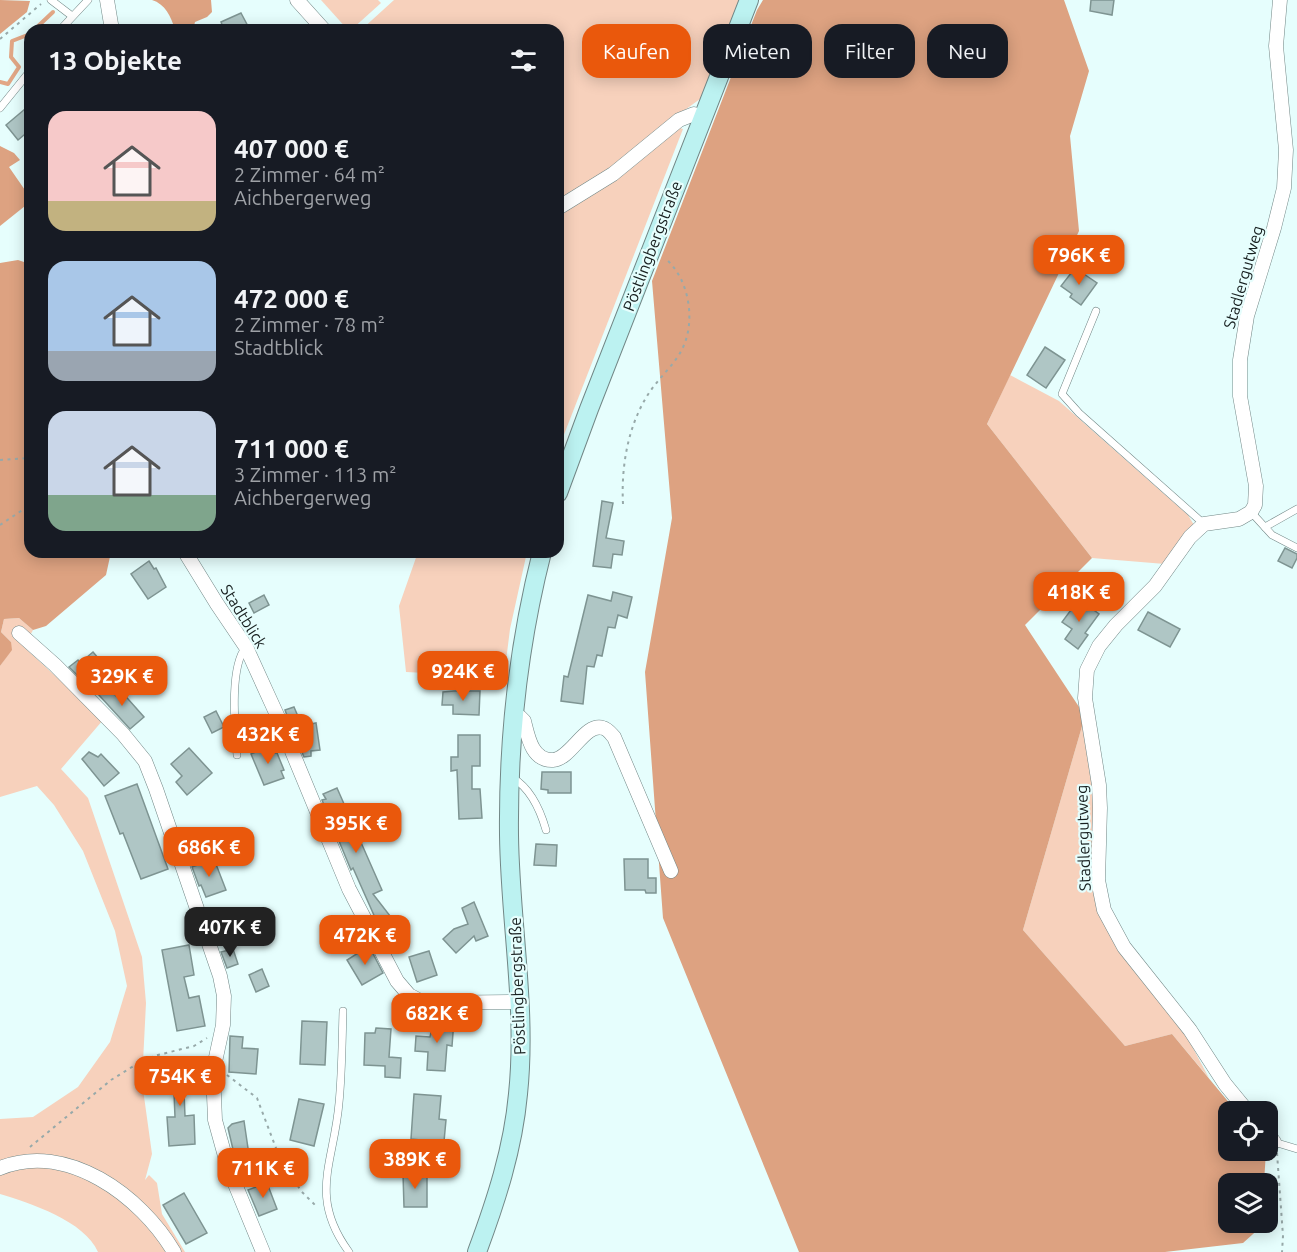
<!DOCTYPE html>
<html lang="de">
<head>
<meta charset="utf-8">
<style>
  :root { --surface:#171b24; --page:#242831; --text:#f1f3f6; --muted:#9ea1a6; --accent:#ea580c }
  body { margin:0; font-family:Ubuntu,sans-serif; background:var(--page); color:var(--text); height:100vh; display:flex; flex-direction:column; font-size:22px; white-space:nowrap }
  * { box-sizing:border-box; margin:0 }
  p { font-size:20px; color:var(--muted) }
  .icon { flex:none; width:33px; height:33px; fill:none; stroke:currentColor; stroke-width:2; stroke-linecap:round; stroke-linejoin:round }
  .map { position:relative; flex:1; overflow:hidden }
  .side { position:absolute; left:24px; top:24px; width:540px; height:534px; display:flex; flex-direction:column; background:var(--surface); border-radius:18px; box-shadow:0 3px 15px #0003 }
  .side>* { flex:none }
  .top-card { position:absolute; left:582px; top:24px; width:570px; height:54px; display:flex; gap:12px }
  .tools { position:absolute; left:1218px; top:1101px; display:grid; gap:12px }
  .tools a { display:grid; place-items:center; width:60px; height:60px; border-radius:12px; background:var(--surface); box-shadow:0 3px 15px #0003; font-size:30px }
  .price { position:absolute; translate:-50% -51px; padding:0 14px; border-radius:12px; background:var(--accent); color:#fff; font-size:20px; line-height:39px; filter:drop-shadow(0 2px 3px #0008) }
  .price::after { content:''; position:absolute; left:50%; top:36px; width:18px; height:14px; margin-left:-9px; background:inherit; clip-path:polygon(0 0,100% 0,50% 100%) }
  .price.active { background:#222; color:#fff }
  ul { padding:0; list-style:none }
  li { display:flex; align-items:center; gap:18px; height:150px; padding:0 24px }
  li span { display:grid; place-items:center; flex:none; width:168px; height:120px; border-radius:18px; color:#555 }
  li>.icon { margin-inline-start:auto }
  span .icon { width:72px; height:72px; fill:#fffc; stroke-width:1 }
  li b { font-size:26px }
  h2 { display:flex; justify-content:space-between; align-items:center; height:72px; padding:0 24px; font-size:26px }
  .chip { padding:0 21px; border-radius:18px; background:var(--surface); box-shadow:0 3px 15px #0003; font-size:21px; line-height:54px }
  .chip.active { background:var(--accent); color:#fff }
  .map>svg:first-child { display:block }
  .green { fill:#f7d1bc }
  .forest { fill:#dda281 }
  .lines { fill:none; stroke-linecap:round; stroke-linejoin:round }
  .stream { stroke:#e2a786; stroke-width:4 }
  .building { fill:#afc6c5; stroke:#7e9492; stroke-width:1.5 }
  .lane-casing { stroke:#728786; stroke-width:8 }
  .street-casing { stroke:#728786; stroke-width:15 }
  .secondary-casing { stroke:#728786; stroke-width:20 }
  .path { stroke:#97a9a9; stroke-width:2; stroke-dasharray:3 4.5; stroke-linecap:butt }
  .lane { stroke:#fff; stroke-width:7 }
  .street { stroke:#fff; stroke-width:14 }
  .secondary { stroke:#bcf2f1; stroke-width:18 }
  .labels { text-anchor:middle; stroke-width:4.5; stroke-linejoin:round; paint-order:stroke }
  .street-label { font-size:16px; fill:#171f1f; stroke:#e6fefd }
</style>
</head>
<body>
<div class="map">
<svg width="1297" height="1252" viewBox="0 0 1297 1252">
  <rect width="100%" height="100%" fill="#e6fefd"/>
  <!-- green -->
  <g class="green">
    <polygon points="321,0 378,0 381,3 351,30 348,30"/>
    <polygon points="394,0 740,0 700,99 663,126 608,169 558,202 558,30 361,30"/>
    <polygon points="680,128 683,129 558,450 558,214"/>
    <polygon points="1010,375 1059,401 1188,515 1194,525 1165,564 1092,558 987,424"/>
    <polygon points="418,552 527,552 510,629 504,677 406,672 399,606"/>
    <path d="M 19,618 L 33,630 L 24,647 L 103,720 L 61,769 L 88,798 L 142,957 L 146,1003 L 142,1082 L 152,1154 L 145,1180 L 149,1175 L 157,1183 L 162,1214 L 185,1252 L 98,1252 C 85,1221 30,1203 0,1194 L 0,1119 L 33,1117 L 78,1087 L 110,1042 L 127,986 L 115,931 L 83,851 L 54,805 L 37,786 L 0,797 L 0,666 L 11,650 L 11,642 L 1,632 L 4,619 Z"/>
    <polygon points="1085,716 1097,790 1101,917 1179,1022 1209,1078 1172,1034 1125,1046 1023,930"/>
  </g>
  <!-- forest -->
  <g class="forest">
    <polygon points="0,0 30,1 27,12 0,34"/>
    <path d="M 152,0 L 211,0 L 212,12 L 207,17 L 195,22 L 193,30 L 175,30 C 171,16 165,4 152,0 Z"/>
    <polygon points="763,0 1064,0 1089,71 1070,136 1079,231 987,424 1092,558 1025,625 1085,716 1023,930 1125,1046 1172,1034 1236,1111 1228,1112 1228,1150 1266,1151 1264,1183 1228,1184 1228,1222 1262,1223 1262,1226 1243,1243 1165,1252 799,1252 663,918 645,672 672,518 652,281 757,10"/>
    <polygon points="0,146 14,153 20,160 9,167 27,193 30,191 30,202 0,226"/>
    <polygon points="18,260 30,264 30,552 111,552 106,575 46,626 33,630 19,618 4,619 1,632 11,642 12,650 0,666 0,263"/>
  </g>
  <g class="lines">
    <!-- stream -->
    <g class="stream">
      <polyline points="34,30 53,12"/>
      <polyline points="0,82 8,84 19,67 11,57 12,41 30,34"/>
    </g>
  </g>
  <!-- building -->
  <g class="building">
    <polygon points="1091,0 1114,0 1112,15 1090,11"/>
    <polygon points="241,13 250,30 224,30 221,22"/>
    <polygon points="25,109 30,115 30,130 18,140 6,125"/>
    <polygon points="1075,268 1097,283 1081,305 1070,297 1072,294 1061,286"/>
    <polygon points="1045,347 1065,360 1046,388 1027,375"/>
    <polygon points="602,501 613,503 606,538 624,541 622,555 613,554 611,568 593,566"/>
    <polygon points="1285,548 1297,554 1297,558 1292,568 1278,561"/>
    <polygon points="149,561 154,569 156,568 166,587 148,599 131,574"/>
    <polygon points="613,592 632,597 627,618 618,615 615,628 608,627 602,656 597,655 594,667 587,666 583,704 561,701 564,676 568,677 588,595 611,601"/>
    <polygon points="264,595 269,605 254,613 249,603"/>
    <polygon points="1079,599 1099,614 1085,633 1088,635 1078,649 1065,639 1072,629 1062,622"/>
    <polygon points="1148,612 1180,629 1170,647 1138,630"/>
    <polygon points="93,652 109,671 94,684 85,674 80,678 69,667 78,660 80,663"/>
    <polygon points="107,685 116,696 121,691 144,717 130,729 98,694"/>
    <polygon points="454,691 480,691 479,715 453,714 453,705 442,705 443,692"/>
    <polygon points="294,707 300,721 305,721 306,725 316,723 320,750 311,751 311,756 304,757 299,745 296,725 291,726 285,710"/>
    <polygon points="216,711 224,727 212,733 204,717"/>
    <polygon points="458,735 480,735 480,766 472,766 472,789 480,789 482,818 459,819 457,770 451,771 451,757 458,757"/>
    <polygon points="271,746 274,753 277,753 284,770 281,771 284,778 264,785 251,754"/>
    <polygon points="189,748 212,773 187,795 176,782 182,776 171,764"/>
    <polygon points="89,752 98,757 101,754 119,773 104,786 82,759"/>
    <polygon points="542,772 571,772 571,793 548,793 548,790 541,789"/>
    <polygon points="137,784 168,869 141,879 123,833 120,834 105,796"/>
    <polygon points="337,788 382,890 373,894 394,921 381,931 353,868 351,870 322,800 326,799 323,794"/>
    <polygon points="536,844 557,845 556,866 534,865"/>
    <polygon points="214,859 226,890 206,897 201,885 199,886 192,867"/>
    <polygon points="624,859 648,859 648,878 656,878 656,893 646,893 645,890 625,890"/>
    <polygon points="474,902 488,936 476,941 474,936 456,953 443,939 454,929 468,924 462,908"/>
    <polygon points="189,945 194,975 184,977 189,998 199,996 205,1026 177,1031 162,950"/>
    <polygon points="369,946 383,973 362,985 347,960"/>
    <polygon points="233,949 238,964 227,968 221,952"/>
    <polygon points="429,951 437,975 417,982 409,957"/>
    <polygon points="262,969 269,986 256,992 249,975"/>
    <polygon points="440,1016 454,1020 452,1046 447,1045 445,1071 427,1070 428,1052 415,1051 416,1036 430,1037 432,1028 436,1029"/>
    <polygon points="302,1021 327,1022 325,1065 300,1064"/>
    <polygon points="376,1028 391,1029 389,1057 401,1058 400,1078 385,1077 385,1066 364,1065 365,1033 375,1033"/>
    <polygon points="230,1036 243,1037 242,1048 258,1049 256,1074 229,1072"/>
    <polygon points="189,1066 190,1092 184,1092 185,1116 194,1115 195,1144 169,1146 167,1117 175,1117 174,1093 167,1093 165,1067"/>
    <polygon points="414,1094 441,1096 439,1119 446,1120 443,1152 430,1151 430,1141 411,1139"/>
    <polygon points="299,1099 324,1104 314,1146 290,1140"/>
    <polygon points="244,1121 249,1155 235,1158 228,1128 232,1124"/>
    <polygon points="403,1174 427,1174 427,1207 404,1207"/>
    <polygon points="267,1183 277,1209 259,1216 248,1190"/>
    <polygon points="184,1193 207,1233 186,1244 163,1205"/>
  </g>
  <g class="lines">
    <!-- lane casing -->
    <g class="lane-casing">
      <g id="lane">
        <polyline points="51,0 72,16"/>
        <polyline points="60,30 88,0"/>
        <polyline points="0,108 30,71"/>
        <polyline points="1096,311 1062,394 1079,413 1204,524"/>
        <polyline points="1251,512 1272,535 1297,548"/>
        <polyline points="1265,527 1297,509"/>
        <path d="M 237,755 C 235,728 229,667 246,647"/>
        <path d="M 513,778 C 531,789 540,809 546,830"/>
        <path d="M 343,1011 C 342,1042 342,1073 339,1103 C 334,1163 308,1196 349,1252"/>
        <polyline points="1274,1142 1297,1149"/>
      </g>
    </g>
    <!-- street casing -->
    <g class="street-casing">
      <g id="street">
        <polyline points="107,0 112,30"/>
        <polyline points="297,0 324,30"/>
        <polyline points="558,208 613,174 679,120 694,114 702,117"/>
        <polyline points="185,552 217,604 246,647 277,715 349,889 397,981 409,995 424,1003 519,1002"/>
        <polyline points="19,633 55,665 123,734 145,761 156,789 220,976 224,996 223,1025 213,1071 215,1120 228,1167 263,1252"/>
        <path d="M 513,715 L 520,717 L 524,721 C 528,737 532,761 553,760 C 571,759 585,722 603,728 C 608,729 611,734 614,737 L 671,871"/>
        <polyline points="1248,1112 1225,1084 1190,1030 1124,947 1104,910 1098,880 1100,808 1099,785 1085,698 1087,670 1099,646 1116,625 1155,586 1190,537 1204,524 1239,519 1251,512 1255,505 1256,486 1240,396 1240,360 1247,316 1274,228 1284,188 1286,150 1276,46 1280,0"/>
        <polyline points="1268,1134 1274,1142"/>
        <path d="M 0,1168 C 67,1141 141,1196 174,1252"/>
      </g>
    </g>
    <!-- secondary casing -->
    <g class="secondary-casing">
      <g id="secondary">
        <polyline points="558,493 589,409 749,0"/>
        <path d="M 477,1252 C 496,1201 513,1149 518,1094 C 527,1008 510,922 509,835 C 508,739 518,646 542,552"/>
      </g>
    </g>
    <!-- path -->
    <g class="path">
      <polyline points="0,39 41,4"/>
      <polyline points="0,460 30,458"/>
      <path d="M 623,504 C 621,466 628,425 649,393 C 658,379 671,368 680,353 C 697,325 690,280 666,259"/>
      <polyline points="0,525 30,505"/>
      <polyline points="227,1075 257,1098 279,1156 301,1191 317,1207"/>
      <polyline points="30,1147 111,1080 132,1067 154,1056 194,1046 207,1038"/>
      <polyline points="1277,1153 1283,1236 1282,1252"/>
    </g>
    <!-- lane -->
    <use href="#lane" class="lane"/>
    <!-- street -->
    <use href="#street" class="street"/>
    <!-- secondary -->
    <use href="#secondary" class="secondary"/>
  </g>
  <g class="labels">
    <!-- street labels -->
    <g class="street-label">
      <text transform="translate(652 246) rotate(-69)" y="6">Pöstlingbergstraße</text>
      <text transform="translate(1243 277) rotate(-74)" y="6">Stadlergutweg</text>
      <text transform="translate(244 616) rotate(58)" y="6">Stadtblick</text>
      <text transform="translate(1083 838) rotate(-92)" y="6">Stadlergutweg</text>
      <text transform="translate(517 986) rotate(-92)" y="6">Pöstlingbergstraße</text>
    </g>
  </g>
</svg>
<div class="tools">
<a><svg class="icon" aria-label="locate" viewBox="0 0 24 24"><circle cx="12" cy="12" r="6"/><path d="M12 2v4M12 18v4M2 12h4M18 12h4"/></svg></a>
<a><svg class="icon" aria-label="layers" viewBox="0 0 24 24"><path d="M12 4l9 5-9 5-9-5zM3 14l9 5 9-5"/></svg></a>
</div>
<b class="price" style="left:1079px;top:286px">796K €</b>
<b class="price" style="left:1079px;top:623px">418K €</b>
<b class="price" style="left:463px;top:702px">924K €</b>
<b class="price" style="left:122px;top:707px">329K €</b>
<b class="price" style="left:268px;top:765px">432K €</b>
<b class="price" style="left:356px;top:854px">395K €</b>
<b class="price" style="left:209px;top:878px">686K €</b>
<b class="price active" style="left:230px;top:958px">407K €</b>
<b class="price" style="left:365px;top:966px">472K €</b>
<b class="price" style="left:437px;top:1044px">682K €</b>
<b class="price" style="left:180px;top:1107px">754K €</b>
<b class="price" style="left:415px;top:1190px">389K €</b>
<b class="price" style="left:263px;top:1199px">711K €</b>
<div class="top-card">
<a class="chip active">Kaufen</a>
<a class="chip">Mieten</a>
<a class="chip">Filter</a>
<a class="chip">Neu</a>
</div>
<section class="side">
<h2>13 Objekte<svg class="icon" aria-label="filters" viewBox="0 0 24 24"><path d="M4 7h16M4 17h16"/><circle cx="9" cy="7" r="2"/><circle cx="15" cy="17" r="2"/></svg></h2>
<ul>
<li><span style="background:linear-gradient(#f6c9c9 75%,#c2b280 0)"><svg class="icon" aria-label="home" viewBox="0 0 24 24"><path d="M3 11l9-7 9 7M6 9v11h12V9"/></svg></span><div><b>407 000 €</b><p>2 Zimmer · 64 m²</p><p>Aichbergerweg</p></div></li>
<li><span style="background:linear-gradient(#a9c7e8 75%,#9aa5b1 0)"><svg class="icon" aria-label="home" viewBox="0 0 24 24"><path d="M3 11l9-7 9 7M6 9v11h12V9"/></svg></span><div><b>472 000 €</b><p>2 Zimmer · 78 m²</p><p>Stadtblick</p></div></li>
<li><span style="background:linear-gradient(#c9d6e8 70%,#7fa58c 0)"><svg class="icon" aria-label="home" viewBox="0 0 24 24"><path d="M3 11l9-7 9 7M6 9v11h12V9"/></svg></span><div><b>711 000 €</b><p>3 Zimmer · 113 m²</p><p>Aichbergerweg</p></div></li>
</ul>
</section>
</div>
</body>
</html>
